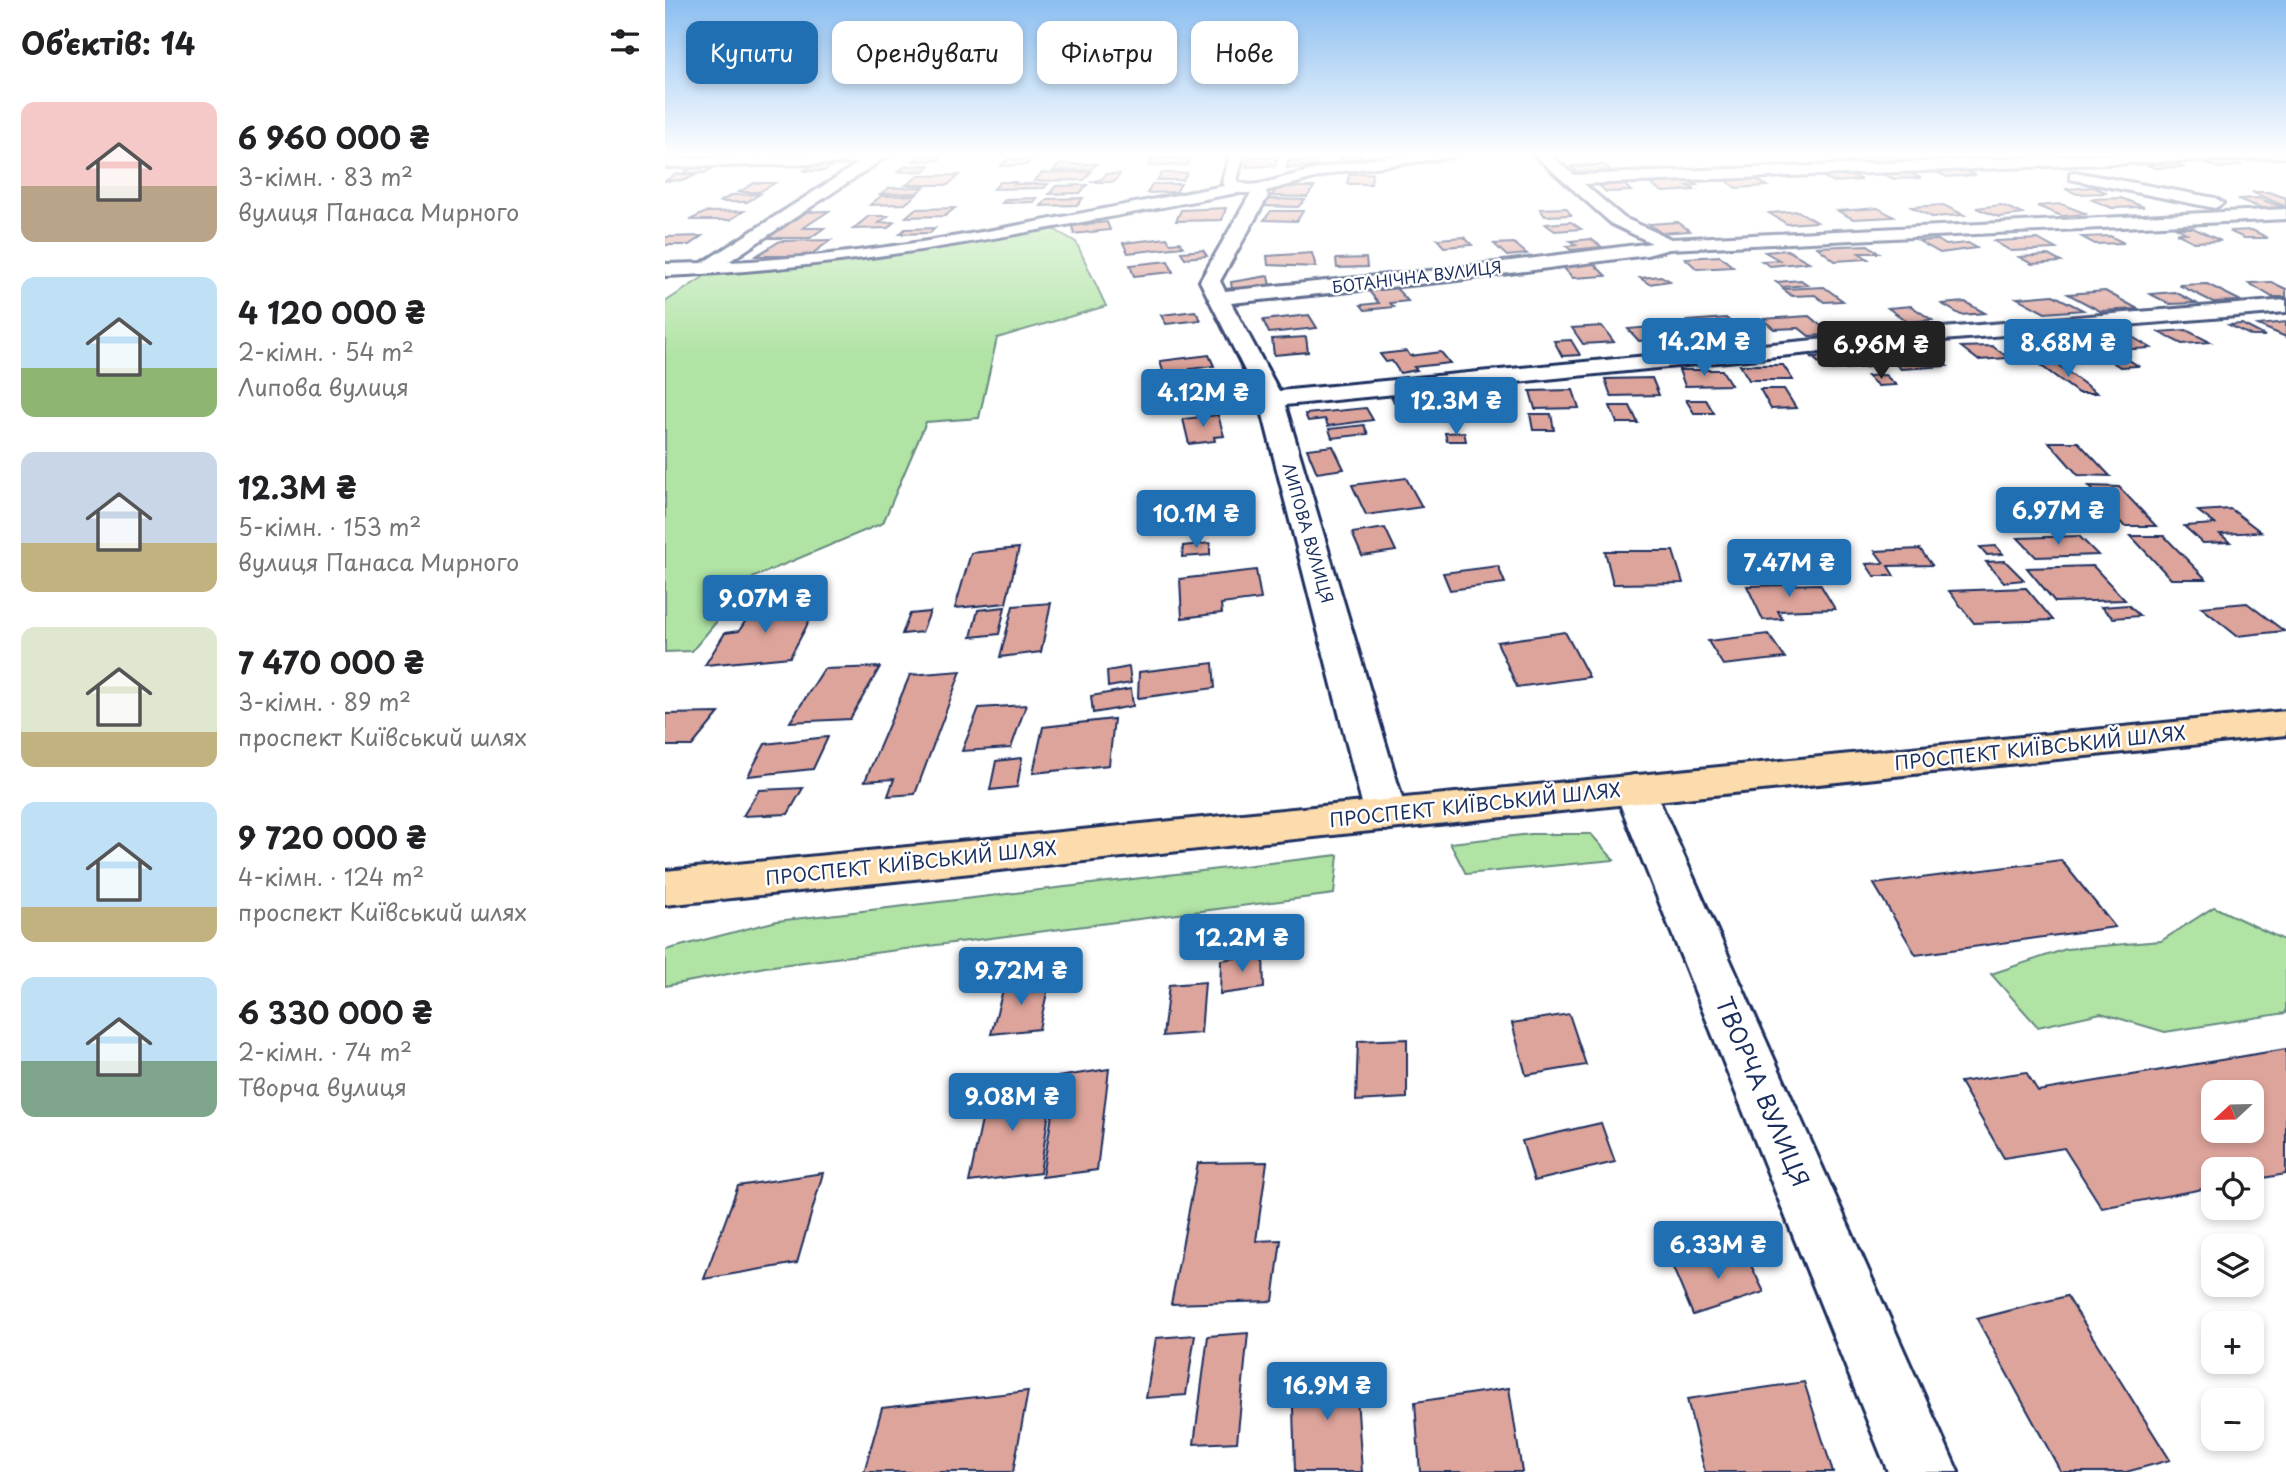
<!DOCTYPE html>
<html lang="uk">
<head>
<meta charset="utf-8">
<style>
  :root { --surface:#fff; --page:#f6f6f6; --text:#202124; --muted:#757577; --accent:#1f6fb2 }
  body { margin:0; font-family:"Playpen Sans",sans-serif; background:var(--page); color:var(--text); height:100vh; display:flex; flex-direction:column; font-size:26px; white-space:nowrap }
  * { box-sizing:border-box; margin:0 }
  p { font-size:23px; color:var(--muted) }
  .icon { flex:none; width:38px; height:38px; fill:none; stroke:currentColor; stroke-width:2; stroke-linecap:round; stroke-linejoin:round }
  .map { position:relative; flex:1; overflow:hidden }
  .sheet { display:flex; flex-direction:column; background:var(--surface); width:665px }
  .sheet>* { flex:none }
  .top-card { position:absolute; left:21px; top:21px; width:665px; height:63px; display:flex; gap:14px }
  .needle { width:46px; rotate:248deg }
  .buttons { position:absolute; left:1536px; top:1080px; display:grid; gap:14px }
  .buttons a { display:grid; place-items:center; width:63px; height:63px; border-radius:14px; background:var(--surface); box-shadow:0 4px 10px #0003; font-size:35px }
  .price { position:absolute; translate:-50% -60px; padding:0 16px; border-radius:7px; background:var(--accent); color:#fff; font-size:23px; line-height:46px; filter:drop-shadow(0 2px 4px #0008) }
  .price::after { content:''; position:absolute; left:50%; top:42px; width:21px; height:16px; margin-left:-10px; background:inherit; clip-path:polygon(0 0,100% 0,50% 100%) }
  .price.selected { background:#222; color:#fff }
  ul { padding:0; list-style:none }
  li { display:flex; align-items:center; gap:21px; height:175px; padding:0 21px }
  li span { display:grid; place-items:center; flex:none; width:196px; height:140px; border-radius:14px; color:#555 }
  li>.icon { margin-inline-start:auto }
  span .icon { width:84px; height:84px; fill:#fffc; stroke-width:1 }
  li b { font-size:30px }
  h2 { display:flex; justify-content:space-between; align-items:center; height:84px; padding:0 21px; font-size:30px }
  .pill { padding:0 24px; border-radius:14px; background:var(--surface); box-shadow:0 4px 10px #0003; font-size:24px; line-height:63px }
  .pill.selected { background:var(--accent); color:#fff }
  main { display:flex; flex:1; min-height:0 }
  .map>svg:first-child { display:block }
  .green { fill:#b0e3a4; stroke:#668981; stroke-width:2 }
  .building { fill:#dda49b; stroke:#1b2f5e; stroke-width:2; fill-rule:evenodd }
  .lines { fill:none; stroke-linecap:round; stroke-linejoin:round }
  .minor-casing { stroke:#1b2f5e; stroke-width:6 }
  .major-casing { stroke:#1b2f5e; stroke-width:6 }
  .minor { fill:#fff; fill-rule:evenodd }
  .major { fill:#fcdcac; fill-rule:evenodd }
  .labels { text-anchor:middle; stroke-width:5; stroke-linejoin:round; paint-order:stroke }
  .far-street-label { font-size:16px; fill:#1b2f5e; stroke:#fff }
  .street-label { font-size:19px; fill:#1b2f5e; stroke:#fff }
  .near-street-label { font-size:23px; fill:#1b2f5e; stroke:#fff }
</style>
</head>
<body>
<main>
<section class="sheet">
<h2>Об’єктів: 14<svg class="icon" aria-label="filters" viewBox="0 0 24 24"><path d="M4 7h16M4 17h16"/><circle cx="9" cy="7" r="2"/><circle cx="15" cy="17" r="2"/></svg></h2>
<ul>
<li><span style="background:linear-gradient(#f6c9c9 60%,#b9a48a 0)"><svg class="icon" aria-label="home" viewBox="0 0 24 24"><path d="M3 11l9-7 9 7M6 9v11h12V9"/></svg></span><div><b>6 960 000 ₴</b><p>3-кімн. · 83 m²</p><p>вулиця Панаса Мирного</p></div></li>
<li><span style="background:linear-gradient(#bfe0f5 65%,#8fb573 0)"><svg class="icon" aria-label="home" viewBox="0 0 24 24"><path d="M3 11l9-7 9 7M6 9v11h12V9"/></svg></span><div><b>4 120 000 ₴</b><p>2-кімн. · 54 m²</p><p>Липова вулиця</p></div></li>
<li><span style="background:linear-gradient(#c9d6e8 65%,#c2b280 0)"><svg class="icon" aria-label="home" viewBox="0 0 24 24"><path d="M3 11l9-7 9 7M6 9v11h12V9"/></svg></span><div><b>12.3M ₴</b><p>5-кімн. · 153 m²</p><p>вулиця Панаса Мирного</p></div></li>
<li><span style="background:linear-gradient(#dfe7d0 75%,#c2b280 0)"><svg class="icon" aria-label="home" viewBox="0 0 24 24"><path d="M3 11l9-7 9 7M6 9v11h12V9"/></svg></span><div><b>7 470 000 ₴</b><p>3-кімн. · 89 m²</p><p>проспект Київський шлях</p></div></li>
<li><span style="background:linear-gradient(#bfe0f5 75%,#c2b280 0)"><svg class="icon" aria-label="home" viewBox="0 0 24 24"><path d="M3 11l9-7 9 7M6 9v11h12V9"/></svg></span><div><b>9 720 000 ₴</b><p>4-кімн. · 124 m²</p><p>проспект Київський шлях</p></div></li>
<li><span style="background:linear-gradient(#bfe0f5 60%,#7fa58c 0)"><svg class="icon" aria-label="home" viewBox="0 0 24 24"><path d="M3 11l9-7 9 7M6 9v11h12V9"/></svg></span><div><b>6 330 000 ₴</b><p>2-кімн. · 74 m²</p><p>Творча вулиця</p></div></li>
</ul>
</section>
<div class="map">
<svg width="1621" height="1472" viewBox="0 0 1621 1472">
  <rect width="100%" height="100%" fill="#fff"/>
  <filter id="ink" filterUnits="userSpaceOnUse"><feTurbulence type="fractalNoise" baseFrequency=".0143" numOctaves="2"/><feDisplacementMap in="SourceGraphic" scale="14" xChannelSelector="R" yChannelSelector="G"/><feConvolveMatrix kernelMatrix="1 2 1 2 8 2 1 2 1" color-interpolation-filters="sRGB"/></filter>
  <g filter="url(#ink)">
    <!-- green -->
    <g class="green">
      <polygon points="388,229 411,242 441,306 332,338 314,418 261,422 218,523 89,577 27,651 0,652 0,302 43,274 101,271 272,249"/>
      <polygon points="866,834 926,834 949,860 801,874 785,843"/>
      <polygon points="673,855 669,894 100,967 0,986 0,950 112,921"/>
      <polygon points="1549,907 1621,941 1621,1013 1500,1032 1436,1013 1373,1027 1326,974 1401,949 1496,941"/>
    </g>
    <!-- building -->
    <g class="building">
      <polygon points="8,153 33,153 23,158 0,159"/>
      <polygon points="695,153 700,157 678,161 670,154"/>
      <polygon points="279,154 274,160 249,161 255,155"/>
      <polygon points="1224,154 1239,162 1207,162 1194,156"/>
      <polygon points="526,157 522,165 483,166 487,159"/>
      <polygon points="584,157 612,157 610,166 581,167"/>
      <polygon points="343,159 367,159 361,165 336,166"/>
      <polygon points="651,160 651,167 622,168 623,161"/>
      <polygon points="173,162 159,171 138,171 153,163"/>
      <polygon points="1506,162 1520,167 1490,168 1477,163"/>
      <polygon points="1536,162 1568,162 1577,165 1553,168"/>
      <polygon points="395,164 432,164 425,170 388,171"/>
      <polygon points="33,165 54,165 39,173 18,173"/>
      <polygon points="265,165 259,171 233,172 240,166"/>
      <polygon points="940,165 946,171 930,172 932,174 914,175 906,166"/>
      <polygon points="1298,170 1311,175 1282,177 1270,171"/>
      <polygon points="426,172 419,180 369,181 377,173"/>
      <polygon points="1243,172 1256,178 1229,179 1216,173"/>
      <polygon points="497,173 522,173 518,180 492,180"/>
      <polygon points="707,173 706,184 682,184 684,174"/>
      <polygon points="1158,173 1185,175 1197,180 1168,182 1157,176 1163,176"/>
      <polygon points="11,174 33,174 20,180 0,181"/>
      <polygon points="441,174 455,174 449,182 425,182 437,179"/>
      <polygon points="294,175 283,185 241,185 254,176"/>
      <polygon points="1090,178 1102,186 1071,188 1059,179"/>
      <polygon points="1023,180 1032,185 1023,186 1030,190 998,192 985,184"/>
      <polygon points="335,182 351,182 349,184 383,184 379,188 329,189"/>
      <polygon points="89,183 110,183 94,192 74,192"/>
      <polygon points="958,183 966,191 941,192 933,184"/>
      <polygon points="487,184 516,184 511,192 482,193"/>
      <polygon points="422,185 415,193 384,194 391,186"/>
      <polygon points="259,187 252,193 216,194 224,188"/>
      <polygon points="614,187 649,187 642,197 606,196"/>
      <polygon points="1429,187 1442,193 1412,194 1400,189"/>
      <polygon points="1587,192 1604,192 1621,198 1621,207"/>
      <polygon points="95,194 82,202 54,202 67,195"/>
      <polygon points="251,195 240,204 205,205 216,196"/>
      <polygon points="372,198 369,202 337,203 341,199"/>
      <polygon points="418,198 413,205 376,206 382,199"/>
      <polygon points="1456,198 1479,207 1447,208 1425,199"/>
      <polygon points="1593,198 1619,208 1599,209 1573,199"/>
      <polygon points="603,199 640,200 633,207 596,206"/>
      <polygon points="1396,204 1422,214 1397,216 1372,206"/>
      <polygon points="1278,205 1299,215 1267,217 1246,207"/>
      <polygon points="1336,205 1359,214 1334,217 1311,208"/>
      <polygon points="290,208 280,216 241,217 250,209"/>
      <polygon points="561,208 557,220 511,221 516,210"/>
      <polygon points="901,208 906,215 880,216 875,209"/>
      <polygon points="1213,208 1229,217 1188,219 1173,211"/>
      <polygon points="79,211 65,220 25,220 41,212"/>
      <polygon points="164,211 138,228 159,228 145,238 98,238 139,212"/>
      <polygon points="606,211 638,211 632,221 599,220"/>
      <polygon points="1133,211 1152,222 1122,224 1104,213"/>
      <polygon points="204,216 223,216 214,223 229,222 223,228 188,229"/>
      <polygon points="442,222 445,230 409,234 407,226"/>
      <polygon points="906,222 916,229 890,231 880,224"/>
      <polygon points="1013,222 1025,231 996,233 984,224"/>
      <polygon points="270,228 265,233 235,234 240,229"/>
      <polygon points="1512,228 1528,228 1556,241 1529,242 1511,233 1521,233"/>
      <polygon points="1587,230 1603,238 1579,238 1564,231"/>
      <polygon points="37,236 24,245 0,245 0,237"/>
      <polygon points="1445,236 1459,243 1430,244 1417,237"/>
      <polygon points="799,237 807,245 779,247 772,239"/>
      <polygon points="502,238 505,243 515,242 518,247 463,253 458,243"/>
      <polygon points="926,239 937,247 906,250 901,246 911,245 905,241"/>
      <polygon points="1373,239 1391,249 1346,251 1329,241"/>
      <polygon points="166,240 144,256 91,256 115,241"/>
      <polygon points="1273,240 1281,245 1303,243 1312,248 1275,253 1254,241"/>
      <polygon points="849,243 862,254 842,256 829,244"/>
      <polygon points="1203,245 1214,253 1194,253 1203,259 1170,261 1152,247"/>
      <polygon points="538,250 542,256 520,258 516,252"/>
      <polygon points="1122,250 1144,262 1105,266 1097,261 1114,260 1100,252"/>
      <polygon points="647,253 651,267 603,265 602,256"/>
      <polygon points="1383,255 1396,262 1367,264 1354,257"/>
      <polygon points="1055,256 1068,267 1032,269 1020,258"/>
      <polygon points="701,258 702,267 672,268 671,259"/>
      <polygon points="503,261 508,272 469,276 465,265"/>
      <polygon points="928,263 941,276 908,278 897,266"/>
      <polygon points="603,276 605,286 567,289 566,282"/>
      <polygon points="996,276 1005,281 984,284 975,278"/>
      <polygon points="1136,280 1143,285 1118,287 1111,282"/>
      <polygon points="1606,282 1621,289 1621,297 1607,297 1584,283"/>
      <polygon points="1542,284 1576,301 1548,302 1514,285"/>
      <polygon points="729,286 743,301 725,303 729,307 700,310 696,305 714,303 702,289"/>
      <polygon points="1159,287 1178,301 1159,302 1150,295 1127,296 1118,289"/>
      <polygon points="1440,291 1473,309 1435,311 1403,294"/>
      <polygon points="1510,292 1531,303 1505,304 1485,294"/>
      <polygon points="1388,295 1418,310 1380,313 1352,298"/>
      <polygon points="1300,302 1320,313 1296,315 1277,304"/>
      <polygon points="1246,306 1267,320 1243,322 1223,308"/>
      <polygon points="530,311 536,320 501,324 496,315"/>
      <polygon points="644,315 652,328 604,333 598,320"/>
      <polygon points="1144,316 1167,335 1144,336 1134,328 1109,329 1097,319"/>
      <polygon points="1061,318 1078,333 1038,336 1022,321"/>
      <polygon points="1621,322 1621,337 1593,325"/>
      <polygon points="1577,324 1600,336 1587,336 1564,325"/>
      <polygon points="937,326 949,342 918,344 907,328"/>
      <polygon points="998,326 1010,338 974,341 963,329"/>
      <polygon points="1521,330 1545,342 1517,344 1493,332"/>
      <polygon points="1462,334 1486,348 1452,350 1429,336"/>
      <polygon points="641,337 643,352 609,355 607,339"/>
      <polygon points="1404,338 1425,351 1392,353 1371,340"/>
      <polygon points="906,340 915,355 897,356 889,341"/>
      <polygon points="1327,346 1344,358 1313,360 1296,347"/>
      <polygon points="1261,350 1282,366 1236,369 1217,353"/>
      <polygon points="742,351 745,356 776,352 785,363 749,367 752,370 735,373 727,361 721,362 715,354"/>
      <polygon points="1190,354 1206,367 1162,370 1147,357"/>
      <polygon points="1455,354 1473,366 1455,367 1437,355"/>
      <polygon points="544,355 549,366 525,369 527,375 500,378 495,361"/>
      <polygon points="1075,365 1118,365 1128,380 1084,380"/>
      <polygon points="1375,365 1393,365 1432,393 1413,393"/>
      <polygon points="1014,370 1057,370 1066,385 1020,386"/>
      <polygon points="1220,375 1231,385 1213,386 1202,376"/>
      <polygon points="987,378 994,395 946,396 940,379"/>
      <polygon points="523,389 526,397 495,401 493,393"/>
      <polygon points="1095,389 1119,389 1131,408 1106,409"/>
      <polygon points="908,390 914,408 870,409 865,391"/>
      <polygon points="759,392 762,399 729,402 726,395"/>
      <polygon points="840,398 846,415 792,418 788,400"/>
      <rect x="763" y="400" width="21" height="11"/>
      <polygon points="1021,400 1041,400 1049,413 1029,413"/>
      <polygon points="945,406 965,406 973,423 952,423"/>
      <polygon points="701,408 708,420 663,426 660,419 643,421 640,414"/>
      <polygon points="865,414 886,414 889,430 868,430"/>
      <polygon points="553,415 559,436 549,437 550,441 524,444 518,419"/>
      <polygon points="699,425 703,434 667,438 664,429"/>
      <polygon points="799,432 801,441 782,441 780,433"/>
      <polygon points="1384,442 1413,442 1445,476 1413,475"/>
      <polygon points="668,446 679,469 652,473 642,449"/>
      <polygon points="741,478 757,507 701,515 687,485"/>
      <polygon points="1424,486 1454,487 1491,526 1459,526"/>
      <polygon points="585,499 589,515 554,520 556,528 521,532 518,507"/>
      <polygon points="1566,509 1596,532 1555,534 1565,542 1538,543 1519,526 1550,524 1533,511"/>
      <polygon points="720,528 731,551 697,556 687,533"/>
      <polygon points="1414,536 1433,555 1371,557 1353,538"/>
      <polygon points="1466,536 1499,536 1541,579 1506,579"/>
      <polygon points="545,543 545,555 517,557 518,546"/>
      <polygon points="1331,546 1338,554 1322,555 1315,547"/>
      <polygon points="354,548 341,603 290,608 306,553"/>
      <polygon points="1255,549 1267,565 1223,566 1229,576 1209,576 1201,564 1219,563 1210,551"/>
      <polygon points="940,551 1008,551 1018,583 948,584"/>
      <polygon points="1140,555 1160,555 1169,569 1148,570"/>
      <polygon points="1340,561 1359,580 1339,582 1321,562"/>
      <polygon points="833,566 840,583 785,590 778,573"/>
      <polygon points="1428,566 1460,600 1390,602 1362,568"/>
      <polygon points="591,570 596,599 556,604 557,613 517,618 515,579"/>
      <polygon points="1155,584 1170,609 1113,611 1117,619 1098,620 1082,586"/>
      <polygon points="1361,588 1388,620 1309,623 1284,591"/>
      <polygon points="154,603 125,657 40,665 60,633 74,631 88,609"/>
      <polygon points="386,603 376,652 335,657 348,606"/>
      <polygon points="1582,603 1619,631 1572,636 1536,607"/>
      <polygon points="1463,605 1475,616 1448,618 1436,607"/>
      <polygon points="340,607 334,634 306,637 313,610"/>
      <polygon points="265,612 257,632 237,634 245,614"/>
      <polygon points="900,632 924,677 852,687 832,642"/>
      <polygon points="1103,634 1120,658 1058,665 1043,641"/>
      <polygon points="548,663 550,688 473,698 474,672"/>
      <polygon points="215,667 185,719 125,722 159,669"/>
      <polygon points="464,667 466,683 443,687 442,671"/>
      <polygon points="296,671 250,794 223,796 229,779 200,781 245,675"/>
      <polygon points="466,689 468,706 428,713 426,696"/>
      <polygon points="361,705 346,748 297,751 314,708"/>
      <polygon points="54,713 27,746 0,746 0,714"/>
      <polygon points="449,719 444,765 368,773 378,727"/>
      <polygon points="163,737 148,769 83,776 100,744"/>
      <polygon points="357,758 352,787 325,790 331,761"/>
      <polygon points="138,788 123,814 78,816 94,790"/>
      <polygon points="1396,860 1450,927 1251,955 1209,884"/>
      <polygon points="598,954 599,988 555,994 556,960"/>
      <polygon points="385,979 374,1029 326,1034 340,983"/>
      <polygon points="540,982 536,1033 498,1036 504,985"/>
      <polygon points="904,1014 921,1065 861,1075 847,1023"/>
      <polygon points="742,1039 742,1098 691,1101 693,1041"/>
      <path d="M 1621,1049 L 1621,1174 L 1587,1180 L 1587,1169 L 1549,1169 L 1549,1187 L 1437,1208 L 1399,1148 L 1339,1158 L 1295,1082 L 1361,1072 L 1373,1091 ZM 1549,1092 L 1587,1092 L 1587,1130 L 1549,1130 Z"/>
      <polygon points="444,1069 432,1170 377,1177 393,1077"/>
      <polygon points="388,1084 375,1173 304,1182 323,1092"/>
      <polygon points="936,1123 950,1162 869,1181 857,1141"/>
      <polygon points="602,1162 591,1241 616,1240 608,1301 506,1304 533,1163"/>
      <polygon points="158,1173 132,1263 39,1279 73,1186"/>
      <polygon points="1077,1247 1099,1292 1028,1315 1008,1268"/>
      <polygon points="1402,1296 1505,1460 1461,1472 1396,1472 1312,1319"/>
      <polygon points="583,1333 572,1442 529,1444 543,1336"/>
      <polygon points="530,1335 521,1395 481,1398 491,1338"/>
      <polygon points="690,1366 697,1472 630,1472 627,1377"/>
      <polygon points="1139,1382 1168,1472 1040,1472 1022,1399"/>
      <polygon points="844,1388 857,1472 755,1472 750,1402"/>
      <polygon points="363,1391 348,1472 199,1472 217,1408"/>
    </g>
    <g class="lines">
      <!-- minor casing -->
      <g class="minor-casing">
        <g id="minor">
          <path d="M 211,153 L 227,153 L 63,262 C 230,255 396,216 559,186 L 557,182 L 565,153 L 579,153 L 572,181 C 586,190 608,180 624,176 C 680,161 736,153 794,153 L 787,157 L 672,172 L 601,191 L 603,196 L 555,281 L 560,291 L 784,269 L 987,243 L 947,224 L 867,153 L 882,153 L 909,175 L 1488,153 L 1621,153 L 1621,157 L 919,184 L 959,218 L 1006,239 L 1621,209 L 1621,219 L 1004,249 L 982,255 L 784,281 L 566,303 L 614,391 L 1265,329 L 1621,300 L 1621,312 L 1265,341 L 620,405 L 742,815 L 736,825 L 721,830 L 706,825 L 700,815 L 594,399 L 535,281 L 586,193 L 571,193 C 381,229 193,268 0,276 L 0,264 L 37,263 L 194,163 L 0,167 L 0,159 Z"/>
          <polygon points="1410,172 1550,198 1558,203 1550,208 1405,179 1405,173"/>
          <polygon points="969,775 983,779 989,789 1293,1472 1223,1472 949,789 955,779"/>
        </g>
      </g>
      <!-- major casing -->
      <g class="major-casing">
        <polygon id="major" points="1621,711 1621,735 0,905 0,871"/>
      </g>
      <!-- minor -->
      <use href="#minor" class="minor"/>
      <!-- major -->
      <use href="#major" class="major"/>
    </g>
  </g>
  <!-- sky -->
  <linearGradient id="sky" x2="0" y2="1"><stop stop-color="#8bbef0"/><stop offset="0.43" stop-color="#fff"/><stop offset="1" stop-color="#fff" stop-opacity="0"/></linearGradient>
  <rect width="1621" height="359" fill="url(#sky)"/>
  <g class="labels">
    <!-- far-street labels -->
    <g class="far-street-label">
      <text transform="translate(752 277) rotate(-7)" y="6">БОТАНІЧНА ВУЛИЦЯ</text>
      <text transform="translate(643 533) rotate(74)" y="6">ЛИПОВА ВУЛИЦЯ</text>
    </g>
    <!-- street labels -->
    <g class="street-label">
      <text transform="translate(1375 748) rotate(-6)" y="7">ПРОСПЕКТ КИЇВСЬКИЙ ШЛЯХ</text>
      <text transform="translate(810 805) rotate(-6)" y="7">ПРОСПЕКТ КИЇВСЬКИЙ ШЛЯХ</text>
      <text transform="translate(246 863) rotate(-6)" y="7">ПРОСПЕКТ КИЇВСЬКИЙ ШЛЯХ</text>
    </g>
    <!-- near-street labels -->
    <g class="near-street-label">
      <text transform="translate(1097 1092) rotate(67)" y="8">ТВОРЧА ВУЛИЦЯ</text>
    </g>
  </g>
</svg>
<div class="buttons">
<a><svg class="needle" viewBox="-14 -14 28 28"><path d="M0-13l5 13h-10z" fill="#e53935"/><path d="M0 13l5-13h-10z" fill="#757577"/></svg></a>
<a><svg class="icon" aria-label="locate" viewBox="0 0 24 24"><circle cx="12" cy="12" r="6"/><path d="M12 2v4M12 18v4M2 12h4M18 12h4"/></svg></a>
<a><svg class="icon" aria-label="layers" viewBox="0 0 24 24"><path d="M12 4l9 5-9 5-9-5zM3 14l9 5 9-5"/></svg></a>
<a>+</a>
<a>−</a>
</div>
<b class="price" style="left:1039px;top:378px">14.2M ₴</b>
<b class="price" style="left:1403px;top:379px">8.68M ₴</b>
<b class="price selected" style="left:1216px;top:381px">6.96M ₴</b>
<b class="price" style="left:538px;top:429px">4.12M ₴</b>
<b class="price" style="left:791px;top:437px">12.3M ₴</b>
<b class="price" style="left:1393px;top:547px">6.97M ₴</b>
<b class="price" style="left:531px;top:550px">10.1M ₴</b>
<b class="price" style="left:1124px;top:599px">7.47M ₴</b>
<b class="price" style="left:100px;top:635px">9.07M ₴</b>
<b class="price" style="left:577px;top:974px">12.2M ₴</b>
<b class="price" style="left:356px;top:1007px">9.72M ₴</b>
<b class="price" style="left:347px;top:1133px">9.08M ₴</b>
<b class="price" style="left:1053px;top:1281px">6.33M ₴</b>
<b class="price" style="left:662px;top:1422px">16.9M ₴</b>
<div class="top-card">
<a class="pill selected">Купити</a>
<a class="pill">Орендувати</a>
<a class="pill">Фільтри</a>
<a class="pill">Нове</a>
</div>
</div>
</main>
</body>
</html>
